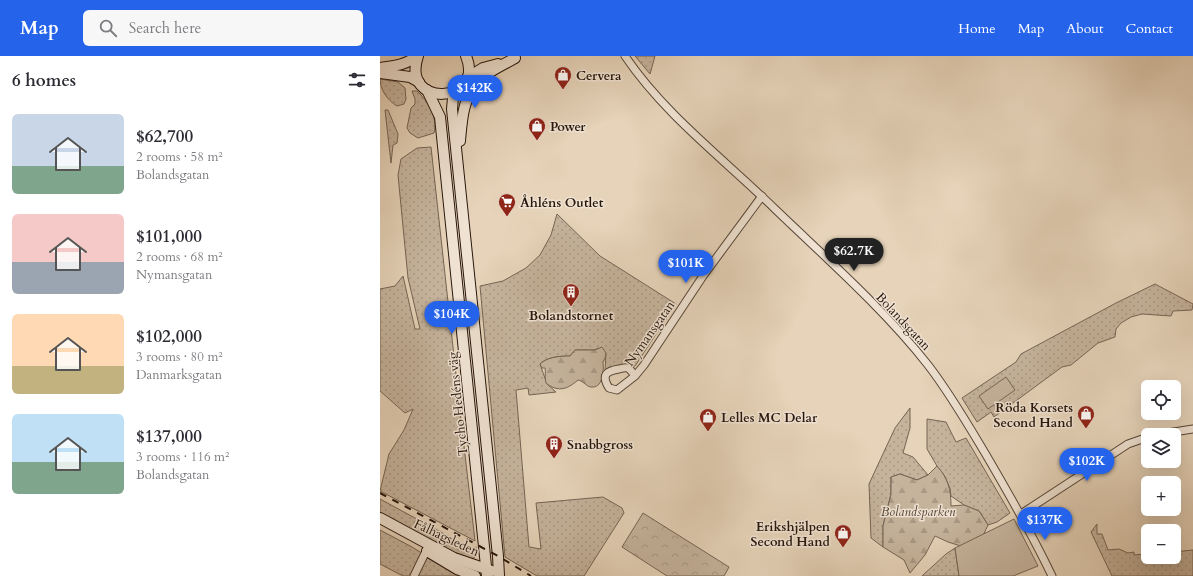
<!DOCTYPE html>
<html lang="en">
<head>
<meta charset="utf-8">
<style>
  :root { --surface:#fff; --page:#f7f7f7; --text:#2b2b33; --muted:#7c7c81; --accent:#2563eb }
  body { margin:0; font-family:Cardo,serif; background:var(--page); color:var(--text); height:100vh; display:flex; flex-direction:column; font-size:15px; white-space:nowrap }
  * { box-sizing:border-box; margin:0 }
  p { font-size:13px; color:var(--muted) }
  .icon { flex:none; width:22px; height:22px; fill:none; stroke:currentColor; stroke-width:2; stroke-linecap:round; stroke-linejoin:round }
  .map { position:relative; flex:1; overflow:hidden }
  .sheet { display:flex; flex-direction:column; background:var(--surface); width:380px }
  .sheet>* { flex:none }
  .fabs { position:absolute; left:761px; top:324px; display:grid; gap:8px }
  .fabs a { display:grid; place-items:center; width:40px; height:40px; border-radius:6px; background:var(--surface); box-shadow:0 4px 16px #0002; font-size:20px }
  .price { position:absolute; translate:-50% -34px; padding:0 9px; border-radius:14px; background:var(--accent); color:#fff; font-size:13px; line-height:26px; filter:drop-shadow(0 1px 2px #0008) }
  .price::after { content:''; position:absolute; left:50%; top:24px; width:12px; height:9px; margin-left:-6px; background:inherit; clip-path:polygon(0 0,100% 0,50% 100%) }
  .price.current { background:#222; color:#fff }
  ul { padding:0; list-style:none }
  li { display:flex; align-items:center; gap:12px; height:100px; padding:0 12px }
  li span { display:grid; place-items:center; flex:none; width:112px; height:80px; border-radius:6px; color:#555 }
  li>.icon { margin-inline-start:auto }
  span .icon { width:48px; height:48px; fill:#fffc; stroke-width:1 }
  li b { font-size:17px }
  h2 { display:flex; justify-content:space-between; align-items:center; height:48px; padding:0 12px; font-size:17px }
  header { display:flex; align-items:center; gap:24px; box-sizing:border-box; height:56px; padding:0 20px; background:var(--accent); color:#fff }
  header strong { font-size:19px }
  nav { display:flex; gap:22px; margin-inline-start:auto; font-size:14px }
  .search { width:280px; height:36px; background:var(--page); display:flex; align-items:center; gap:10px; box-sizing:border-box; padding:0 14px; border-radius:6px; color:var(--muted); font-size:15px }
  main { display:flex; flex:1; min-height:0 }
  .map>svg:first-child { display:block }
  .grass { fill:url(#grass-dots); stroke:#766454 }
  .forest { fill:url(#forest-firs); stroke:#766454 }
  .park { fill:url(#park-crowns); stroke:#766454 }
  .pitch { fill:#c5b39c; stroke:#766454 }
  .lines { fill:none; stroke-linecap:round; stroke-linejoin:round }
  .street-casing { stroke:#564537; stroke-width:9 }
  .secondary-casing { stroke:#26160c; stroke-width:12 }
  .street { stroke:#efe2d2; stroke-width:7 }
  .secondary { stroke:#efe2d2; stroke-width:10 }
  .rail { stroke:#26160c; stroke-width:2; stroke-dasharray:7 7; stroke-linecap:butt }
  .labels { text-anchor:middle; stroke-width:3; stroke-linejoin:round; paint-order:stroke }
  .poi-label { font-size:13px; font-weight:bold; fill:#26160c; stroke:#efe2d2; text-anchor:start }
  .street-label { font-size:13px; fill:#26160c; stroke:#efe2d2 }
  .park-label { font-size:13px; font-style:italic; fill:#564537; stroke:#efe2d2 }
</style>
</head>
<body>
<header>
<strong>Map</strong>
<div class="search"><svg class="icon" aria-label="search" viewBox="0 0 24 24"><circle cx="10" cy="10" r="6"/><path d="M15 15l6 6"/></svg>Search here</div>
<nav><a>Home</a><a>Map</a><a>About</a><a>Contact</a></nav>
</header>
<main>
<section class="sheet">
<h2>6 homes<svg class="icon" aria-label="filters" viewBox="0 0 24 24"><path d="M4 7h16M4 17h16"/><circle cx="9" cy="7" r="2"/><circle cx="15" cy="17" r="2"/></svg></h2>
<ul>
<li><span style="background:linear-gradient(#c9d6e8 65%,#7fa58c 0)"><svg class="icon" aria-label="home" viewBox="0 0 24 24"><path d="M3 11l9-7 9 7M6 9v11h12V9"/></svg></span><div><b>$62,700</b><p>2 rooms · 58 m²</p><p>Bolandsgatan</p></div></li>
<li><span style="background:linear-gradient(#f6c9c9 60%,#9aa5b1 0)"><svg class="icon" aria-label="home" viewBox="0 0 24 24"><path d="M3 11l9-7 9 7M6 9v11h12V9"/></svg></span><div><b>$101,000</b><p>2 rooms · 68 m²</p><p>Nymansgatan</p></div></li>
<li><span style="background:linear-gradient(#ffd9b3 65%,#c2b280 0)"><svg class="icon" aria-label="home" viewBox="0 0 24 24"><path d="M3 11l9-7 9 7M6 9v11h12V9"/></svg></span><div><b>$102,000</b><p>3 rooms · 80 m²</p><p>Danmarksgatan</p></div></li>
<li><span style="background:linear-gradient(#bfe0f5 60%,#7fa58c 0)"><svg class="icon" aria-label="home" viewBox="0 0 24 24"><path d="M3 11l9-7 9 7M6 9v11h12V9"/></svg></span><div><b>$137,000</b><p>3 rooms · 116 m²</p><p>Bolandsgatan</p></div></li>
</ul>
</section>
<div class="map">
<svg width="813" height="520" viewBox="0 0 813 520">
  <defs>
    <pattern id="grass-dots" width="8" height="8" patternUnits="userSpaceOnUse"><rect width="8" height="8" fill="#c5b39c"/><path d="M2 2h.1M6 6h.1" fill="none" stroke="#a99985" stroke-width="1.8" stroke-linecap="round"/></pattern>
    <pattern id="forest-firs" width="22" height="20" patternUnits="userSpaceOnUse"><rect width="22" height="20" fill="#c5b39c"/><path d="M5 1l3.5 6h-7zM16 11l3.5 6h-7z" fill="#a99985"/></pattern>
    <pattern id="park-crowns" width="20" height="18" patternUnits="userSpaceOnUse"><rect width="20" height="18" fill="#c5b39c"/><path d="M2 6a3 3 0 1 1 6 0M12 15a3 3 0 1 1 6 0" fill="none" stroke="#a99985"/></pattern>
  </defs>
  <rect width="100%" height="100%" fill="#e6d3b9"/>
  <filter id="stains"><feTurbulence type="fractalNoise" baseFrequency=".005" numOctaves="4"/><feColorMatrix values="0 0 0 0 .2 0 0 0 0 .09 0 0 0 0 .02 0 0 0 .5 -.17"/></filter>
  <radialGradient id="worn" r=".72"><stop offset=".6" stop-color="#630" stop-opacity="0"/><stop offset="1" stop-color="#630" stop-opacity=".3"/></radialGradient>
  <!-- grass -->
  <g class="grass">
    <polygon points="255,0 275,0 270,18"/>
    <path d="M 0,23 L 18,26 L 25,32 L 26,43 L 24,48 L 17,50 C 7,44 0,33 0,23 Z"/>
    <path d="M 32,35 L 37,35 C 48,45 58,62 54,77 L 38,82 L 30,77 L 27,72 L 31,52 L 35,48 L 35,43 Z"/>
    <polygon points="5,54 8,54 18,78 17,87 13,89 11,107"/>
    <polygon points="51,91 81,364 95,485 0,435 9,398 24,374 33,353 25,357 0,335 0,233 15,230 23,220 35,273 40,273 28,222 18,119 21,103 37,92"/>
    <path d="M 177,158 L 220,200 L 296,248 L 255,310 L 225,315 L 226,297 L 218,292 L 215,294 L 195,294 L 190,300 C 180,300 167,301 160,308 L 167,328 L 176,336 L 149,339 L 148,332 L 136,334 L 149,491 L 161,493 L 156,447 L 223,441 L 242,452 L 244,457 L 204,520 L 157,520 L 125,501 L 100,230 L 123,225 L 146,212 L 160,199 L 171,179 Z"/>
    <polygon points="775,228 813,248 812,254 793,255 791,260 762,258 751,261 741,267 736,273 735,281 718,287 691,309 682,311 614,361 611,356 597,366 582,342 636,306 641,298 736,247"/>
    <polygon points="530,352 530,372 523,397 533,401 548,419 537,424 520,418 511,421 511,438 503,470 503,491 491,482 489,428 515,372"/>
    <polygon points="547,363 566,366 576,386 586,382 630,457 617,466 608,469 599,455 584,449 571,440 570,432 564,419 557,410 547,393"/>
    <polygon points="0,443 92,493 96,491 95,501 90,504 71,496 0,459"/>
    <polygon points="717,468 717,478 722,478 728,494 739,493 748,497 754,496 754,499 768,498 768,501 794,501 794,496 813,494 813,520 732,520 711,476"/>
    <polygon points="0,474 32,491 78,520 23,520 0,508"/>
    <polygon points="575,492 579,520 542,520 566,498"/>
  </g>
  <!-- forest -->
  <g class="forest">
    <path d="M 222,291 L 226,297 L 225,303 L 223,306 C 224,313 223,331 213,331 C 207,332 204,325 198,324 C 191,330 183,336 172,331 C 171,330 168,329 167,328 C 164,325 166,316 165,312 L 162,312 L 160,308 C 167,301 180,300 190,300 L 195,294 L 215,294 Z"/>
    <path d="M 557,410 C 568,422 571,434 571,450 L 584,449 L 599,455 L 608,469 L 601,484 L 584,491 L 568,486 L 555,480 L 545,499 L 530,517 L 524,504 L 503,491 L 503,470 L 511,438 L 511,421 L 520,418 L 537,424 L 548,419 Z"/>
  </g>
  <!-- park -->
  <polygon class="park" points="263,457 349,511 344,520 287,520 242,491"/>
  <!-- pitch -->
  <g class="pitch">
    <polygon points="626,321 635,334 608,353 599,340"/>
    <polygon points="634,463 658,510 633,520 579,520 575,492"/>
  </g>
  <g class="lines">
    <!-- street casing -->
    <g class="street-casing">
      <g id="street">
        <path d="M 245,0 C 285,59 344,103 395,153 C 446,202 504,253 548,309 C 569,336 587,367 605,397 C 629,438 652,478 672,520"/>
        <path d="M 255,320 C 253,317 251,314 248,312 C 245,311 242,312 239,313 C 226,315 221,319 229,332 L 237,334 L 255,320 L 264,309 L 323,220 L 382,140"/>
        <polyline points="775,379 813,373"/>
        <polyline points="641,458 748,388 768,381"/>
        <polyline points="34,520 48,491"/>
      </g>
    </g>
    <!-- secondary casing -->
    <g class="secondary-casing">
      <g id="secondary">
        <path d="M 38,0 C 20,53 106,48 86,0"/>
        <path d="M 0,12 C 14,10 26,9 37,0"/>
        <polyline points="0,17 30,21 39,26"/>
        <polyline points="87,22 103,12 118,8"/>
        <polyline points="47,34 60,61 107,520"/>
        <polyline points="76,35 73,42 72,53 118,500 119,520"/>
        <path d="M 80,85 C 82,61 83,39 102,22 C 111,14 125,8 135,2"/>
        <polyline points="0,462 74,502 112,515"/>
        <polyline points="47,495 77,513 95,520"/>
      </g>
    </g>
    <!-- street -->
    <use href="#street" class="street"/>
    <!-- secondary -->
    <use href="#secondary" class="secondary"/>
    <!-- rail -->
    <polyline class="rail" points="0,437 118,500 151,520"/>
  </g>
  <!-- icons -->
  <defs>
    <g id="shop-pin" transform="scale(0.9)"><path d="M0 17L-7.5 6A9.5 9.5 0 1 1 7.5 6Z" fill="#8f2418" stroke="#efe2d2"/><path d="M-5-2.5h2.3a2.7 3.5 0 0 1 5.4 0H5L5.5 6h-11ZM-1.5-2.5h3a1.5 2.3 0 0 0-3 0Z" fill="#fff"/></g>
    <g id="supermarket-pin" transform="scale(0.9)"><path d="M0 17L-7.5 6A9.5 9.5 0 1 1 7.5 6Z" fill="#8f2418" stroke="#efe2d2"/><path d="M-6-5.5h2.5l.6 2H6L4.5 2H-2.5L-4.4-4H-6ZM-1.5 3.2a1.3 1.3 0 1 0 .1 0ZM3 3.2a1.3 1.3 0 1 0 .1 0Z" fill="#fff"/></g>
    <g id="building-pin" transform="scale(0.9)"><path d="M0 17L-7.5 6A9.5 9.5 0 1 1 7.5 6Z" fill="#8f2418" stroke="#efe2d2"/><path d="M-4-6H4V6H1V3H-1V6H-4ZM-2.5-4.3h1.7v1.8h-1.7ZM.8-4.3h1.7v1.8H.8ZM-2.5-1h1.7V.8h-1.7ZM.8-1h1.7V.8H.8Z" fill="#fff"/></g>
  </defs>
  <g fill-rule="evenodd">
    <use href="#shop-pin" x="183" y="19"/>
    <use href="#shop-pin" x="157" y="70"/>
    <use href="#supermarket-pin" x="127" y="146"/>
    <use href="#building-pin" x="191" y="236"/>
    <use href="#shop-pin" x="706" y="358"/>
    <use href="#shop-pin" x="328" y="361"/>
    <use href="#building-pin" x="174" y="388"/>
    <use href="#shop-pin" x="463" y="477"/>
  </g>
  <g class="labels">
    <!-- poi labels -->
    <g class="poi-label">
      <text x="196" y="24">Cervera</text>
      <text x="170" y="75">Power</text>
      <text x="140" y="151">Åhléns Outlet</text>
      <text x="191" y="264" text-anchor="middle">Bolandstornet</text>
      <text x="693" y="356" text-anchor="end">Röda Korsets<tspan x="693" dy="15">Second Hand</tspan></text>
      <text x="341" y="366">Lelles MC Delar</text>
      <text x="187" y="393">Snabbgross</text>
      <text x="450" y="475" text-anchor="end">Erikshjälpen<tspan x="450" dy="15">Second Hand</tspan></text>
    </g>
    <!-- street labels -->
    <g class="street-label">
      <text transform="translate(524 265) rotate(47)" y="5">Bolandsgatan</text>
      <text transform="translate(269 277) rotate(-55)" y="5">Nymansgatan</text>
      <text transform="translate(77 348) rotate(-96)" y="5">Tycho Hedéns väg</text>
      <text transform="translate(67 481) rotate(25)" y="5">Fålhagsleden</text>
    </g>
    <!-- park labels -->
    <g class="park-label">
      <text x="538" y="460">Bolandsparken</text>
    </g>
  </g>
  <rect width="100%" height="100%" filter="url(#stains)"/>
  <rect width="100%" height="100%" fill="url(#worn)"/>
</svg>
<div class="fabs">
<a><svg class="icon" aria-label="locate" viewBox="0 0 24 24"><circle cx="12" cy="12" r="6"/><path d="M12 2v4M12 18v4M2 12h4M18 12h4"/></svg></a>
<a><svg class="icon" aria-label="layers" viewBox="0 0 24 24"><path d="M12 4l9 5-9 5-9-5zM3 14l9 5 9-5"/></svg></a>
<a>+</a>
<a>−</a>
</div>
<b class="price" style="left:95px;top:53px">$142K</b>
<b class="price current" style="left:474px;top:216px">$62.7K</b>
<b class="price" style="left:306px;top:228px">$101K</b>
<b class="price" style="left:72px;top:279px">$104K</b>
<b class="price" style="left:707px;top:426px">$102K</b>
<b class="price" style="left:665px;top:485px">$137K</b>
</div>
</main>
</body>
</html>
